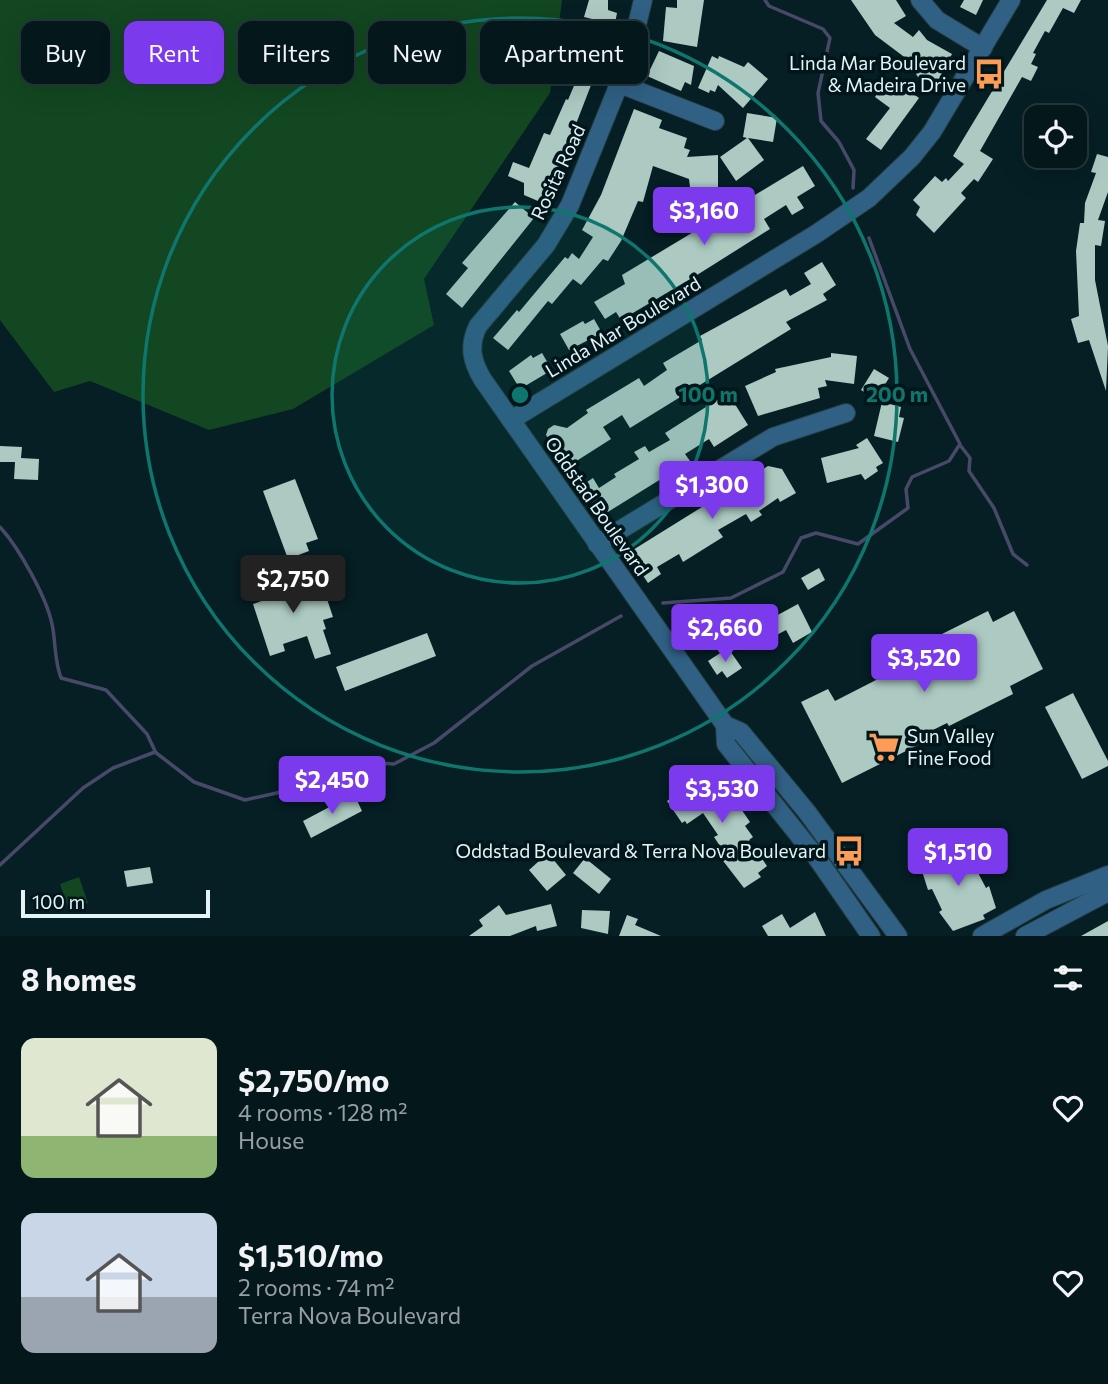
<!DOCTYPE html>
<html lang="en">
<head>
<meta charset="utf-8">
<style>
  :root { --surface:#04171b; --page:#0d2024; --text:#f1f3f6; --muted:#979fa3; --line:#25363a; --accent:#7c3aed }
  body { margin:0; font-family:Commissioner,sans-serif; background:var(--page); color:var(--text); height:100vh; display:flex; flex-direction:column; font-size:26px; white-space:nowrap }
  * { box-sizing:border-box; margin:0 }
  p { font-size:23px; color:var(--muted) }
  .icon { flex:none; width:38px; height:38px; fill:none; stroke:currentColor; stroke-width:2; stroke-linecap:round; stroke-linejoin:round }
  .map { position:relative; height:936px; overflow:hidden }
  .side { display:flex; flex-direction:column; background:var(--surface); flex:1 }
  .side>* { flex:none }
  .banner { position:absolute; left:21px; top:21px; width:700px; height:63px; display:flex; gap:14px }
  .fabs { position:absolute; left:1024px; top:105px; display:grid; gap:14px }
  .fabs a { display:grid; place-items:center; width:63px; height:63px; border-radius:14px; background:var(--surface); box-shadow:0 7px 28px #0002,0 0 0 2px var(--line); font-size:35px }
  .scale { position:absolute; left:21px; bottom:18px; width:189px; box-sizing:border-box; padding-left:7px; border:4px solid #e4f3f6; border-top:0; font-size:19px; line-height:24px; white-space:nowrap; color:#e4f3f6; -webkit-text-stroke:5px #00161a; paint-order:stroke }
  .price { position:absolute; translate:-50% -60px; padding:0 16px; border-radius:7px; background:var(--accent); color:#fff; font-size:23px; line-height:46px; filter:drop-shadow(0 2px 4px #0008) }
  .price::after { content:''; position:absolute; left:50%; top:42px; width:21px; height:16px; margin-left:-10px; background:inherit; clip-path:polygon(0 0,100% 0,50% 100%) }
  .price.on { background:#222; color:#fff }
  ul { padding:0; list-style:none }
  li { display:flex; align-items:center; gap:21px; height:175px; padding:0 21px }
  li span { display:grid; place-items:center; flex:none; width:196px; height:140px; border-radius:14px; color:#555 }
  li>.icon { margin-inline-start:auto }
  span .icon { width:84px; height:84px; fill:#fffc; stroke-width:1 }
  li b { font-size:30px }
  h2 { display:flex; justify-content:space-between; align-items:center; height:84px; padding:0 21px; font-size:30px }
  .tag { padding:0 24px; border-radius:14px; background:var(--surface); box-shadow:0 7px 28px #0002,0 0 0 2px var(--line); font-size:24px; line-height:63px }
  .tag.on { background:var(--accent); color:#fff }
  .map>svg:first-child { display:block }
  .green { fill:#124721 }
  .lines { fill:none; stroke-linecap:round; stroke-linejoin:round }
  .stream { stroke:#484969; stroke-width:3.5 }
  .building { fill:#acc9c2 }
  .minor-casing { stroke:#243d41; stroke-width:20 }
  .minor { stroke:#306084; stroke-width:18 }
  .ring { fill:none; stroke:#0f766e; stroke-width:3.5 }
  .labels { text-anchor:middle; stroke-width:7; stroke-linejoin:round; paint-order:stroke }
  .poi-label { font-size:19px; fill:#e4f3f6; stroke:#00161a; text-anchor:end }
  .street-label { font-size:19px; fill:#e4f3f6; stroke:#00161a }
  .centre { fill:#0f766e; stroke:#00161a; stroke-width:3.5 }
  .ring-label { font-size:21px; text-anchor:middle; font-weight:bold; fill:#0f766e; stroke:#00161a; stroke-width:7; stroke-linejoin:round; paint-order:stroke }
</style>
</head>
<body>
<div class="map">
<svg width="1108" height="936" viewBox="0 0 1108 936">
  <rect width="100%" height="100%" fill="#051f24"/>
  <!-- green -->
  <g class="green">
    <polygon points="0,0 562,0 550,93 424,279 434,325 293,409 209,430 90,381 54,392 0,320"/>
    <polygon points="79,877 88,903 69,910 60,884"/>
  </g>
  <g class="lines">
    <!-- stream -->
    <g class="stream">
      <polyline points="765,0 769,6 823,29 830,38 818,93 821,121 839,142 854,170 853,188"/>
      <polyline points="960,445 970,458 969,471 994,508 1013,554 1027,565"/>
      <path d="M 0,527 C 19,548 46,596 52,624 C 56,643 54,659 61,678 L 106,690 L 147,734 L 155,751"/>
      <polyline points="663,603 731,598 783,572 801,538 816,533 858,544 908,508 906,489 912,477 949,461 960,444 910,349 869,238"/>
      <polyline points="155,752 194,782 245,800 290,790 315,759 394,764 434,743 532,666 621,616"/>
      <polyline points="0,865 83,788 113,768 155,752"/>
    </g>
  </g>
  <!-- building -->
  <g class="building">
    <polygon points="589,0 608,0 608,10 617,13 614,28 607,54 593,80 545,204 524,195 524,183 508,176 513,162 529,168 544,133 550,135 566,99 568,100 589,50 586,49 592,19 584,17"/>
    <polygon points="677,0 704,0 697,47 663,41 666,7 677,8"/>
    <polygon points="851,0 896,0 906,16 894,23 913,37 919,30 927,40 952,54 935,87 918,77 916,74 919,68 875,35"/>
    <polygon points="964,0 983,0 976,15 960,7"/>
    <polygon points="1047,0 1081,0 1074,13 1063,8 1049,33 1045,31 1033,53 1036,54 1031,64 1038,67 1031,81 1022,77 980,151 993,159 978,182 974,179 961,193 966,198 934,233 916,215 920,207 913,200 935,176 942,182 946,178 948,181 964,164 953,156"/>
    <polygon points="659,51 694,66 691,85 685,82 681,91 647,76"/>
    <polygon points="712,56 718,59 719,56 744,67 748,62 768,79 743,108 718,85 715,92 710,90 709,93 698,88"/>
    <polygon points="886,81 905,94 908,90 919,98 881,150 866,139 890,108 875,97"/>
    <polygon points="634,109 662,120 659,128 687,138 684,148 690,150 687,157 718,155 718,191 691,195 689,179 653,166 643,202 638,201 621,241 608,261 603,259 581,285 573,279 552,304 548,301 508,350 493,338 517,310 519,312 565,257 568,259 572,253 579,259 593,237 582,230 601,195"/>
    <polygon points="747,113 777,118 773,142 748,138 764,160 736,181 720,157 747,138 743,137"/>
    <polygon points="1097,154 1108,157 1108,192 1098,220 1105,221 1101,246 1095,245 1095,280 1108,346 1106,391 1089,340 1078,343 1071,319 1079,316 1076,251 1080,223 1084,223 1085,203 1096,173 1091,172"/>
    <polygon points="803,166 815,186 797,197 804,208 792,215 786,205 764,219 770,229 697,275 621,320 616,312 605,319 594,302 625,284 622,275"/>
    <polygon points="515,202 534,218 462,308 446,294 468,268 462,263"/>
    <polygon points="822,262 836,285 823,294 827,300 786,322 791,329 630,428 622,415 603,427 611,439 567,467 546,435 548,429 554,425 567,428 588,413 586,410 639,378 644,386 667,370 663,363 702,340 700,336 786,289 790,296 811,284 804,273"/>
    <polygon points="594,319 602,333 569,350 560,334 583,321 585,324"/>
    <polygon points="542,353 552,370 520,389 509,371 531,355 533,358"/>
    <polygon points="831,353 857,356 854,384 825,380 827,386 818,388 820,398 758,416 745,386 776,372 775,369 831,357"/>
    <polygon points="874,369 889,378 876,399 861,390"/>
    <polygon points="728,393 748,425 714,447 709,439 685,454 690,461 603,515 594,506 581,486 593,478 599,488 616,477 614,474 639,459 634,452 645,446 649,452 670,440 665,433"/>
    <polygon points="882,402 901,407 899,417 904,418 898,442 874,436"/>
    <polygon points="867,438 883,463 876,467 878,471 865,480 861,474 827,483 821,458 859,448 856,445"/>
    <polygon points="0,446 22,447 21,458 39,459 38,480 14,479 15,462 0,462"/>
    <polygon points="768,466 782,469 796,493 780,502 778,498 759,511 762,515 751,522 746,514 718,530 723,537 683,562 679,554 657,567 661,574 648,583 628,553"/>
    <polygon points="295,479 318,539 306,543 309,551 288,559 263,491"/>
    <polygon points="819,568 825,580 808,590 801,578"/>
    <polygon points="283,571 289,589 312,581 317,595 325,593 333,617 323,620 326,629 323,630 331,654 315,659 307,636 283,644 285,651 270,656 253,604 267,599 261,578"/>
    <polygon points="798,604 812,632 793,643 786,630 758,645 750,630"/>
    <polygon points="988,611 993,622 1014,611 1043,669 1010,686 1013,694 949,726 947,723 927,733 930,739 842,783 801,702 828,689 835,701 919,658 914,648"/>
    <polygon points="427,633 436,656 345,691 336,667"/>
    <polygon points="728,648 742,668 727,678 722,671 717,675 708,661"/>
    <polygon points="1073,693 1108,761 1108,766 1082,779 1045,707"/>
    <polygon points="718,775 750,822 745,826 753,837 749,840 767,866 758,873 761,877 744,888 717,853 722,849 714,837 718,835 703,813 687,824 685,821 682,823 667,801 702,776 706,783"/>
    <polygon points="354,794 362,811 311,838 303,821"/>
    <polygon points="964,845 969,854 972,852 979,865 975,867 986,888 989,886 996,908 983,915 985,919 953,931 939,912 942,910 932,889 928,890 921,868 934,861 932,857 950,847 952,852"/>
    <polygon points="548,853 566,875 547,891 529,870"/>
    <polygon points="585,858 611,879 599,894 573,873"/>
    <polygon points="150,867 153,883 127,887 124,871"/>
    <polygon points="551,904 557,926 537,931 536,926 510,936 469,936 483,926 479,920 499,905 506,915"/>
    <polygon points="582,910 610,911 608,934 581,928"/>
    <polygon points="815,912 826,936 768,936 762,926 782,914 790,928"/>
    <polygon points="627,915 638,919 635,925 661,936 619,936"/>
    <polygon points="1108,921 1108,936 1081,936"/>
  </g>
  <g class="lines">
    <!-- minor casing -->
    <g class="minor-casing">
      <g id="minor">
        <path d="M 643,0 L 628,62 L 570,205 L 546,245 L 478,326 C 468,346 472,362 483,380 L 725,725 L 726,744 L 817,858 L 871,936"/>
        <polyline points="920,0 937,20 983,48"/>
        <polyline points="620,84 715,121"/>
        <polyline points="511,420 816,234 869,198 912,157 932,132 1011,0"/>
        <polyline points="597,544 773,437 846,413"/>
        <polyline points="725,725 741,732 807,812 898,936"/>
        <polyline points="982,936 1046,900 1108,875"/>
        <polyline points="1025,936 1108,892"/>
      </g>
    </g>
    <!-- minor -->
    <use href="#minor" class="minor"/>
  </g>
  <!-- distance rings -->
  <circle cx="520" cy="395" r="188" fill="#0f766e" fill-opacity=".12"/>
  <g class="ring">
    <circle cx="520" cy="395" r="188"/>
    <circle cx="520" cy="395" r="377"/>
  </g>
  <!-- icons -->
  <defs>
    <g id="bus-bare" transform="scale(2.415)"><path d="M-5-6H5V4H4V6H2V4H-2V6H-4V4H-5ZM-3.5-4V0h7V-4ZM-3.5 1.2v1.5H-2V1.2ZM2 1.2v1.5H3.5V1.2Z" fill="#fd9c56" stroke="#00161a" stroke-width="2.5" paint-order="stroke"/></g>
    <g id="supermarket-bare" transform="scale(2.415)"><path d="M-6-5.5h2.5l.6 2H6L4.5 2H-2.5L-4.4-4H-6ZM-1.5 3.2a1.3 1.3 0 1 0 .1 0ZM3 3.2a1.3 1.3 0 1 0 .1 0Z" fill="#fd9c56" stroke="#00161a" stroke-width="2.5" paint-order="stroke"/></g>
  </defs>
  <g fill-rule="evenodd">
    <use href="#bus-bare" x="989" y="74"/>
    <use href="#supermarket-bare" x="884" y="747"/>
    <use href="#bus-bare" x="849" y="851"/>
  </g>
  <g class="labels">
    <!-- poi labels -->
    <g class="poi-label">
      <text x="966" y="70">Linda Mar Boulevard<tspan x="966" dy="22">&amp; Madeira Drive</tspan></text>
      <text x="907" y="743" text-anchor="start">Sun Valley<tspan x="907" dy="22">Fine Food</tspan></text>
      <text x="826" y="858">Oddstad Boulevard &amp; Terra Nova Boulevard</text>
    </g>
    <!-- street labels -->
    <g class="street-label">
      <text transform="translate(558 172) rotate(-65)" y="7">Rosita Road</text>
      <text transform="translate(623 327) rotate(-31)" y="7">Linda Mar Boulevard</text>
      <text transform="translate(597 506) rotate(55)" y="7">Oddstad Boulevard</text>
    </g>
  </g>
  <circle cx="520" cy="395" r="10" class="centre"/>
  <g class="ring-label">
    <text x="708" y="402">100 m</text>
    <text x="897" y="402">200 m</text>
  </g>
</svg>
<div class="fabs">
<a><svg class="icon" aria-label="locate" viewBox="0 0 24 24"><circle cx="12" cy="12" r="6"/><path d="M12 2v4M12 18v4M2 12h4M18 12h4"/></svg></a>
</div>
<div class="scale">100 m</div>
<b class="price" style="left:704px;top:247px">$3,160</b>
<b class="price" style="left:712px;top:521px">$1,300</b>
<b class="price on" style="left:293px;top:615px">$2,750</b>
<b class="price" style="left:725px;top:664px">$2,660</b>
<b class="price" style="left:924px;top:694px">$3,520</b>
<b class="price" style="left:332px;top:816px">$2,450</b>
<b class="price" style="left:722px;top:825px">$3,530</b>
<b class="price" style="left:958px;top:888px">$1,510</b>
<div class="banner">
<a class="tag">Buy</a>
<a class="tag on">Rent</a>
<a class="tag">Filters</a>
<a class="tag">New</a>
<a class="tag">Apartment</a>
</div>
</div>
<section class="side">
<h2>8 homes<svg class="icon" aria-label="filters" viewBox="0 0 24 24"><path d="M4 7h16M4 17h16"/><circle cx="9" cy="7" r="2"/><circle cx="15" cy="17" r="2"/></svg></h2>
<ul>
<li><span style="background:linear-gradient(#dfe7d0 70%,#8fb573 0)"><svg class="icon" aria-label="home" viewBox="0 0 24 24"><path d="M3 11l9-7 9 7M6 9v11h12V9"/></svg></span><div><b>$2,750/mo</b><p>4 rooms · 128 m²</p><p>House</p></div><svg class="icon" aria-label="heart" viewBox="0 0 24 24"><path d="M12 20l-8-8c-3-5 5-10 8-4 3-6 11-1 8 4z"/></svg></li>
<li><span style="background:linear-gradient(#c9d6e8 60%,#9aa5b1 0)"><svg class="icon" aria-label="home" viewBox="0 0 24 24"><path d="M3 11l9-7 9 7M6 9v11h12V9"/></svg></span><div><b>$1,510/mo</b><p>2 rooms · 74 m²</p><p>Terra Nova Boulevard</p></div><svg class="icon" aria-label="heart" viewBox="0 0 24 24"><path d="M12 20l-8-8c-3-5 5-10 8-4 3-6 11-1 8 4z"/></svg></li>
</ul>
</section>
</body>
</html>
